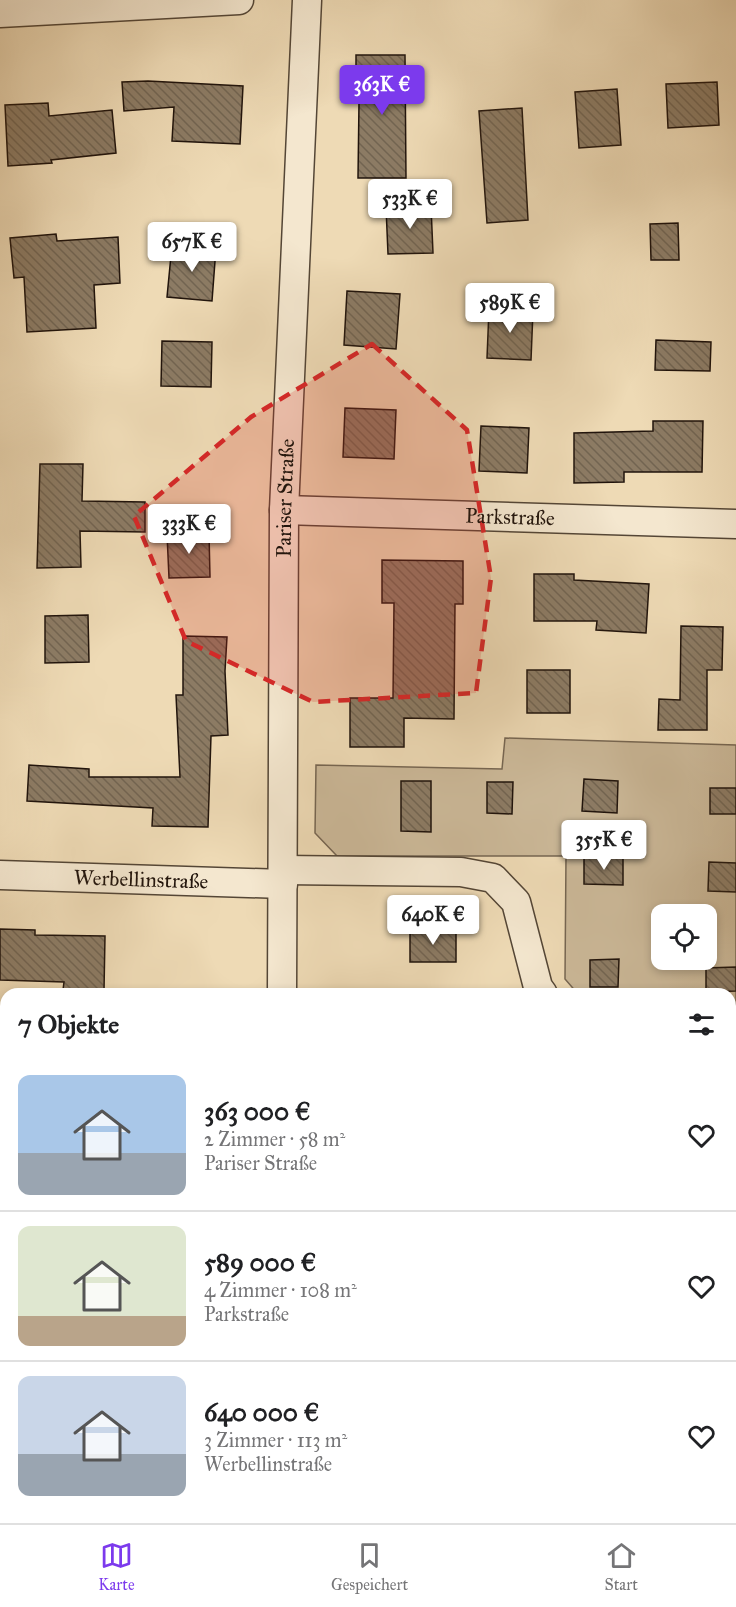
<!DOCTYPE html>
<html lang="de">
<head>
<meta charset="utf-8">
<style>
  :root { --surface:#fff; --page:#f6f6f6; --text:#202124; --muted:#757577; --line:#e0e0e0; --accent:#7c3aed }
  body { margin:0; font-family:"IM FELL Great Primer",serif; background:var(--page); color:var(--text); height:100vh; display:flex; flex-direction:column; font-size:22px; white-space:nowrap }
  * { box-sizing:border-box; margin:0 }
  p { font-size:20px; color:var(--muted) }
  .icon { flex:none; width:33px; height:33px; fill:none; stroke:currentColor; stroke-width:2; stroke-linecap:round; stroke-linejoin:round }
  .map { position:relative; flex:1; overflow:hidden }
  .side { position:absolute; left:0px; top:988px; width:736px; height:536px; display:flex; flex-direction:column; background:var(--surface); border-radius:18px 18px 0 0; box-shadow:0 3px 9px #0003 }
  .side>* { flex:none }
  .fabs { position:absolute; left:651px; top:904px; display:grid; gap:12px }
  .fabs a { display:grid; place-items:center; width:66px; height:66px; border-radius:12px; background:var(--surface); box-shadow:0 3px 9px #0003; font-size:30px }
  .price { position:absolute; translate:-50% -51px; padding:0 14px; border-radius:6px; background:#fff; color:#222; font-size:20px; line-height:39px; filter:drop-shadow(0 2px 3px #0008) }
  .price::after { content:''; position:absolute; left:50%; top:36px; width:18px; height:14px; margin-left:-9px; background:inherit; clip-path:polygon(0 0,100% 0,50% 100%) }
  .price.on { background:var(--accent); color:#fff }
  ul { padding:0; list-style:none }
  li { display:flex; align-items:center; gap:18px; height:150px; padding:0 18px }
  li+li { border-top:2px solid var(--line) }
  li span { display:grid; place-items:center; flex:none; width:168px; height:120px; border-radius:12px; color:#555 }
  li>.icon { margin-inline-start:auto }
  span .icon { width:72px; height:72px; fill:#fffc; stroke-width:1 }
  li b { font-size:26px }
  h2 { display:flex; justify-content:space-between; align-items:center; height:72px; padding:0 18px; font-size:26px }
  .menu { display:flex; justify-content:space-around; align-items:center; height:84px; border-top:2px solid var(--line); background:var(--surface); font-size:16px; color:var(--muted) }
  .menu a { display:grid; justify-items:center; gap:3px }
  .menu .on { color:var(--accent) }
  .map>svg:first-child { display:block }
  .green { fill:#cbb898; stroke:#766652; stroke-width:1.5; fill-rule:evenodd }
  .building { fill:url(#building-back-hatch); stroke:#21140c; stroke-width:1.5 }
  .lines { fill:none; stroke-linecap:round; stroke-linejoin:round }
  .minor-casing { stroke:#544636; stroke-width:31 }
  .minor { stroke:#f4e7cf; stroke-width:28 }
  .marked { fill:#d62828; fill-opacity:0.2; stroke:#d62828; stroke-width:4.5; stroke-dasharray:12 8; stroke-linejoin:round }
  .labels { text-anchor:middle; stroke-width:4.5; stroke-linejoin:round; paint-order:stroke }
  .street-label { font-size:21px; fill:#21140c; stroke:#f4e7cf }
</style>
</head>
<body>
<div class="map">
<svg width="736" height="1523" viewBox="0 0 736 1523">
  <defs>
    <pattern id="building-back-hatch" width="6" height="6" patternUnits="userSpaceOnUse" patternTransform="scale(1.5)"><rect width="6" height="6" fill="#8c7b64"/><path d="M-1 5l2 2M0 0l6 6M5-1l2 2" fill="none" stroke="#726451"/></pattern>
  </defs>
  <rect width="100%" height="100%" fill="#eedab5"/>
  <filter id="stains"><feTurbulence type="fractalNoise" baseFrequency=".00333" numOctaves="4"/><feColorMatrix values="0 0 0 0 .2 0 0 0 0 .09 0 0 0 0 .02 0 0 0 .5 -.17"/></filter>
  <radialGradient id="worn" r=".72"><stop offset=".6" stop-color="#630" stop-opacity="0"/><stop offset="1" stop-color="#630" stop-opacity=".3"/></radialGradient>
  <!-- green -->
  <path class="green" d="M 505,738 L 736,745 L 736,1005 L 731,1005 L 730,994 L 578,994 L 565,979 L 566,856 L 337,856 L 315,833 L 316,765 L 502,769 ZM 662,915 L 706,915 L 706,960 L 662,960 Z"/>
  <!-- building -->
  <g class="building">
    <polygon points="356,55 405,55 406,178 358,178 359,102 356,102"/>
    <polygon points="148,81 243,86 240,144 172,141 174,107 124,111 122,82"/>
    <polygon points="717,82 719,125 668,128 666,84"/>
    <polygon points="617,89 621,145 579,148 575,92"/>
    <polygon points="48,103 49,116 112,110 116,153 51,160 52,163 8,166 5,105"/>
    <polygon points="522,108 528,220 487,223 479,111"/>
    <polygon points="431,206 433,253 388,254 386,207"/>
    <polygon points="678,223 679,260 651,260 650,224"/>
    <polygon points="56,234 57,241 118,237 120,283 94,285 96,328 27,332 24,277 14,278 10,238"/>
    <polygon points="172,245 216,248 212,301 167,297"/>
    <polygon points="347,291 400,294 396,349 344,345"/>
    <polygon points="489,309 533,311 531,360 487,358"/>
    <polygon points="656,340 711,342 710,371 655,370"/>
    <polygon points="162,341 212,342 211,387 161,386"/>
    <polygon points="345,408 396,410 394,459 343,457"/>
    <polygon points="653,421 703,421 702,472 624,472 624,482 574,483 574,433 653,431"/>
    <polygon points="481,426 529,428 527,473 479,471"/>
    <polygon points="40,464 83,464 82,501 145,502 145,532 80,531 81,567 37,568"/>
    <polygon points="209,533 210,577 169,578 167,534"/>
    <polygon points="382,560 463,561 463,604 455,604 454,719 404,718 404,747 350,747 350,698 393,698 394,603 382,603"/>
    <polygon points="534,574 574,574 574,580 649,584 646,633 596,630 597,621 534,621"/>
    <polygon points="88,615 89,662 45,663 45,616"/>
    <polygon points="681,626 723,627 722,670 707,670 707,730 658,730 659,699 680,700"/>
    <polygon points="183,636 227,637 225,671 228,735 211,736 208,827 152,826 153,808 27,801 29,765 89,769 89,777 180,777 176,695 183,695"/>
    <rect x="527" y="670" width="43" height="43"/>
    <polygon points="584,779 618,781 617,813 582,811"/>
    <polygon points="401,781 431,781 431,832 401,831"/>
    <polygon points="487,782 513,782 512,814 487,813"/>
    <rect x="710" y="788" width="26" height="26"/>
    <polygon points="584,857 623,858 623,885 584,884"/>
    <polygon points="709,862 736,863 736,892 708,891"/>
    <polygon points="0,929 35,930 35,935 105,936 104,991 63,990 64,982 0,980"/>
    <rect x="410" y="929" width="46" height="33"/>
    <polygon points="619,959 618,987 590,987 590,960"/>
    <polygon points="736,967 736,991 706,992 706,968"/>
  </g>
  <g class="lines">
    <!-- minor casing -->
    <g class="minor-casing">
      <g id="minor">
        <polyline points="0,13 239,0"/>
        <path id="s1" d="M 284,510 L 736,524"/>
        <polyline points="283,870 461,872 493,878 516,902 538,987 543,994"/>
        <path id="s2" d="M 0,875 L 283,884"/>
        <path id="s3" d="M 282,994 L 284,510 L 307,0"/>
        <polyline points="730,1022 736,1022"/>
        <polyline points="0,1511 6,1511"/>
        <polyline points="323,1518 614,1523"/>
        <polyline points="281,1523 281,1518"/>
      </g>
    </g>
    <!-- minor -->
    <use href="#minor" class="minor"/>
  </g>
  <!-- marked area -->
  <path class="marked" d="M 372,344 L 467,430 L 491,578 L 476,693 L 313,702 L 186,641 L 134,516 L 251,417 Z"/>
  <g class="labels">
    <!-- street labels -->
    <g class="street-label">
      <text dy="7" stroke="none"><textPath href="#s3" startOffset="496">Pariser Straße</textPath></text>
      <text dy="7" stroke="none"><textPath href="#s1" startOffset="226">Parkstraße</textPath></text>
      <text dy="7" stroke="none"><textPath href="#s2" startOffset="141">Werbellinstraße</textPath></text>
    </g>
  </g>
  <rect width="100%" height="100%" filter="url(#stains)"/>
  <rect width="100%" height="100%" fill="url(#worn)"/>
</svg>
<div class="fabs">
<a><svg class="icon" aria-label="locate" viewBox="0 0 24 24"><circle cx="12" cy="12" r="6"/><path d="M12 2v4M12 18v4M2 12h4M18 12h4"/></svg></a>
</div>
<b class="price on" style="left:382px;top:116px">363K €</b>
<b class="price" style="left:410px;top:230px">533K €</b>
<b class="price" style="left:192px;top:273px">657K €</b>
<b class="price" style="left:510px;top:334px">589K €</b>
<b class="price" style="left:189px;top:555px">333K €</b>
<b class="price" style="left:604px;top:871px">355K €</b>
<b class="price" style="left:433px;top:946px">640K €</b>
<section class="side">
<h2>7 Objekte<svg class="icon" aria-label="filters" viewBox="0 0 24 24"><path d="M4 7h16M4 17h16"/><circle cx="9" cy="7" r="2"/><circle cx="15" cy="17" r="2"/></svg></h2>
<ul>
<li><span style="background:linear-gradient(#a9c7e8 65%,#9aa5b1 0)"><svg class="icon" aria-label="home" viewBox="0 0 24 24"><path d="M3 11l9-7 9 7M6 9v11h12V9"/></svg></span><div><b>363 000 €</b><p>2 Zimmer · 58 m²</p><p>Pariser Straße</p></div><svg class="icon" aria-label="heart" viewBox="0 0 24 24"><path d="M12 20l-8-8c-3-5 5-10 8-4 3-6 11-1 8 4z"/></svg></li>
<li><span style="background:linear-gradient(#dfe7d0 75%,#b9a48a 0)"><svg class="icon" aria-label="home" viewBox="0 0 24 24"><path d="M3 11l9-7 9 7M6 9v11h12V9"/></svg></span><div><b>589 000 €</b><p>4 Zimmer · 108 m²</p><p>Parkstraße</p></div><svg class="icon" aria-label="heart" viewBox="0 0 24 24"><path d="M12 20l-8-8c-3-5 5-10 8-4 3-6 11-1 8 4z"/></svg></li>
<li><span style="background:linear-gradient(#c9d6e8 65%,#9aa5b1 0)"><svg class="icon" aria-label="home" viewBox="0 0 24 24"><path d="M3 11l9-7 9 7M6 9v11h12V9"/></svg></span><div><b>640 000 €</b><p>3 Zimmer · 113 m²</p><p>Werbellinstraße</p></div><svg class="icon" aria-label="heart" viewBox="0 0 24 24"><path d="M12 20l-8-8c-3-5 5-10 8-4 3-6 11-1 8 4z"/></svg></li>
</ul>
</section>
</div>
<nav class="menu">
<a class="on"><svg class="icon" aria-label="map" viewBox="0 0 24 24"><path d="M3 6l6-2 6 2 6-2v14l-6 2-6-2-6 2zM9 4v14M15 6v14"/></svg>Karte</a>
<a><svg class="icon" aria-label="saved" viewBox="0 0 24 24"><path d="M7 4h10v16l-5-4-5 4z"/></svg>Gespeichert</a>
<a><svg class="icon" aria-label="home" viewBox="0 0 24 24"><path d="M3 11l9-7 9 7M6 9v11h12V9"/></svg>Start</a>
</nav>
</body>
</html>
